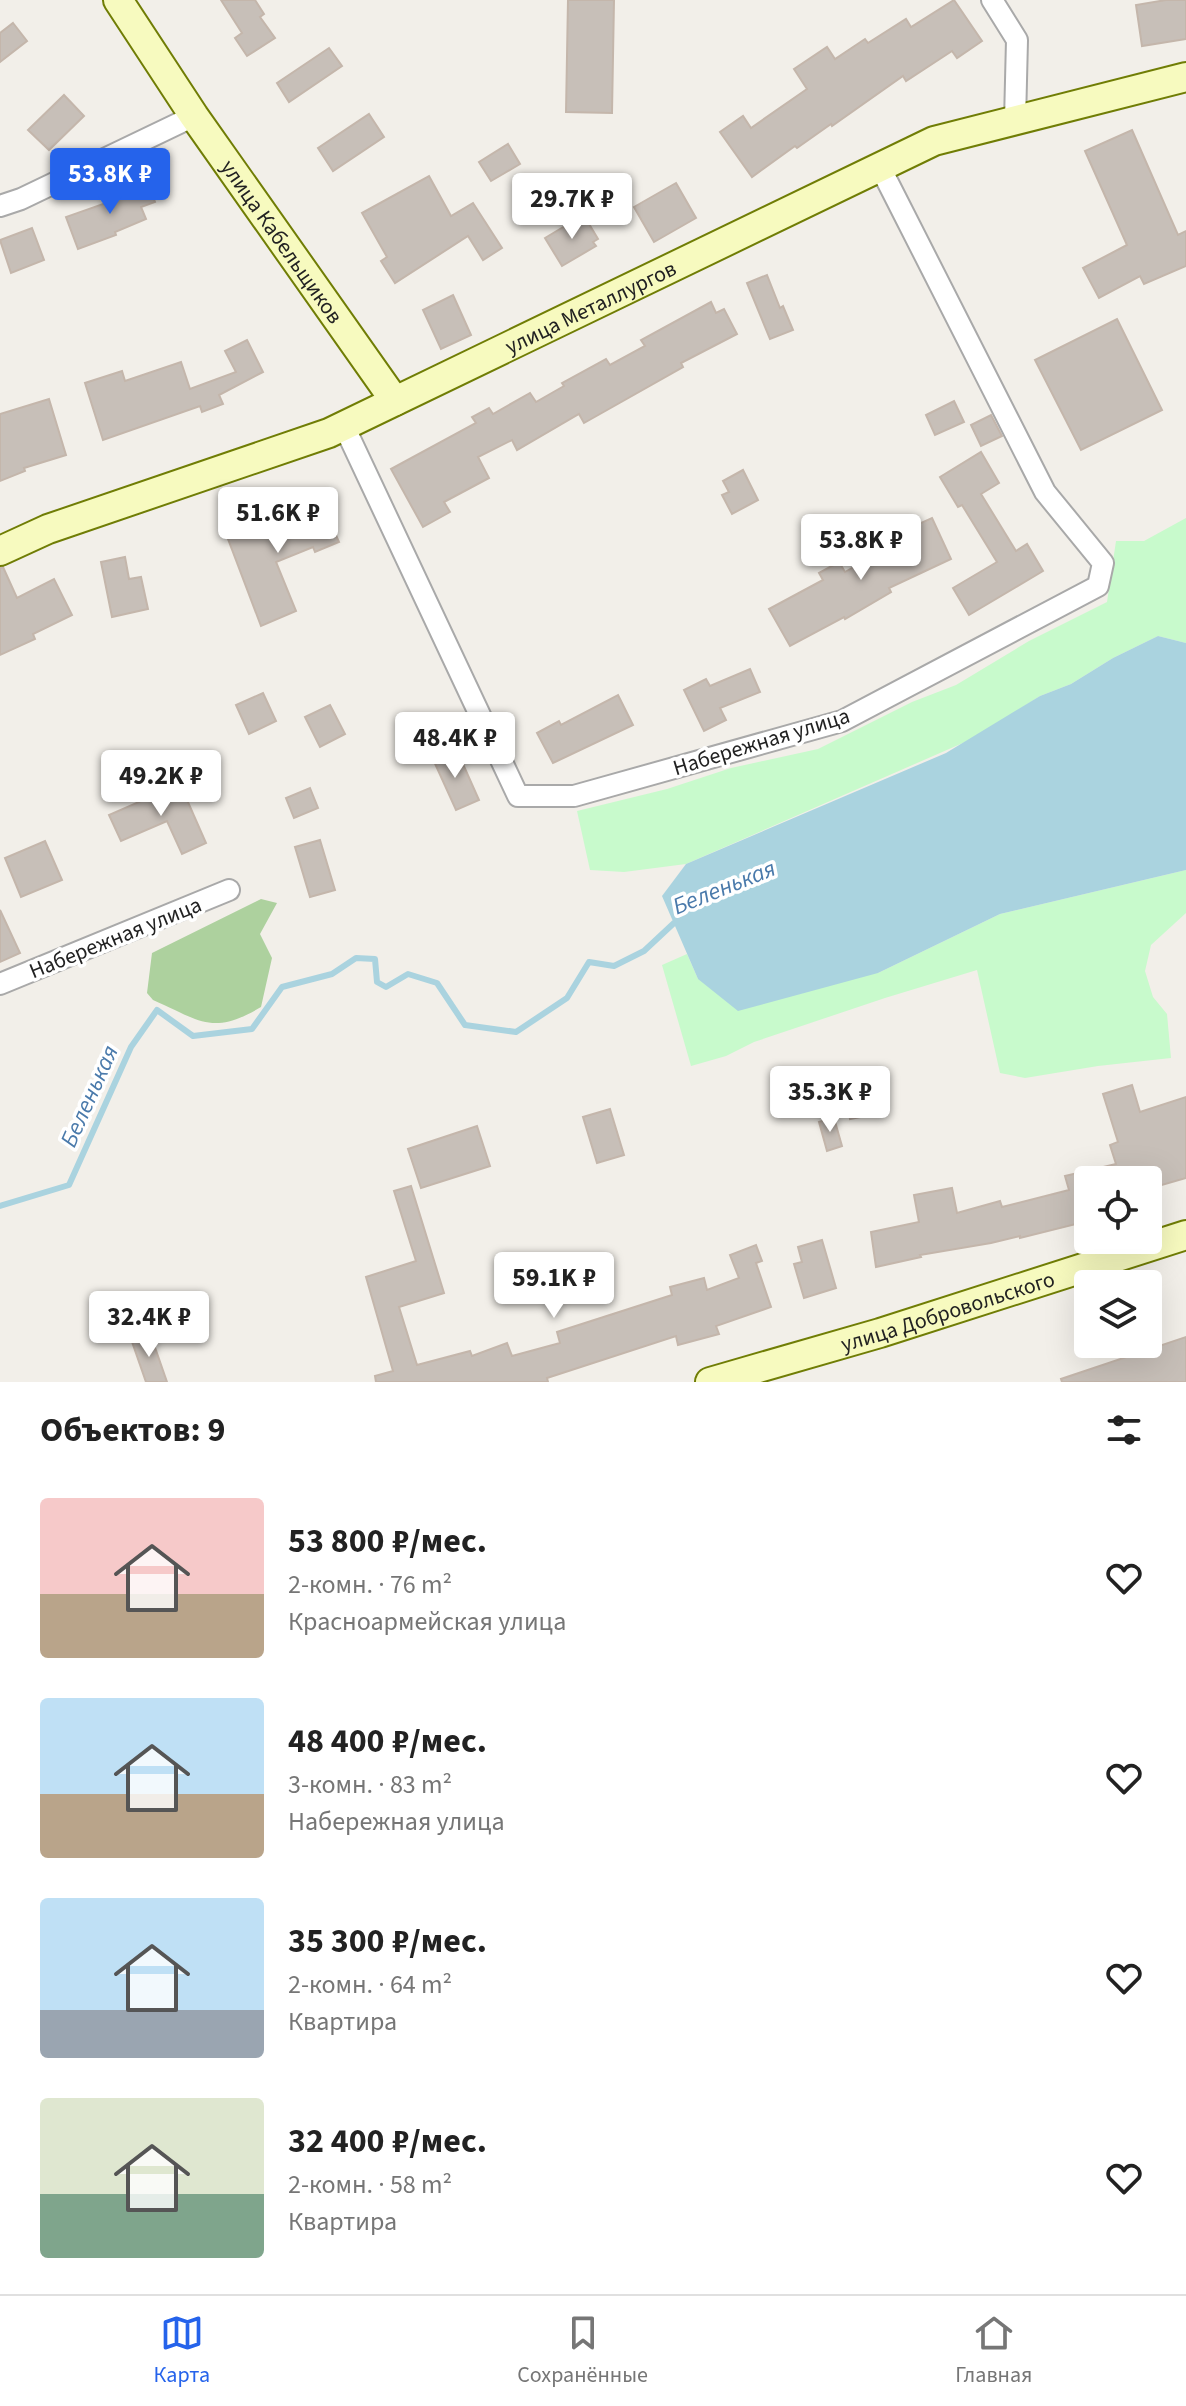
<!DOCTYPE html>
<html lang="ru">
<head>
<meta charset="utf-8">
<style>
  :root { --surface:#fff; --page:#f2f2f2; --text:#222; --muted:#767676; --line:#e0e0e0; --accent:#2563eb }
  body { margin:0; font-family:"Source Sans 3",sans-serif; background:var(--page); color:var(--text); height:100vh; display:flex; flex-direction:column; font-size:30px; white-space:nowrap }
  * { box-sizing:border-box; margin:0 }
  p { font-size:26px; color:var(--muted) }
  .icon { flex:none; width:44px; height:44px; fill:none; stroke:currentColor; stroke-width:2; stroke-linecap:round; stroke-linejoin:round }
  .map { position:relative; height:1382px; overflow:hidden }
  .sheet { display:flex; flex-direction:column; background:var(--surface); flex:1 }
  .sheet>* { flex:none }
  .tools { position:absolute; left:1074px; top:1166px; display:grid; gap:16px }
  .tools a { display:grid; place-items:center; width:88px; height:88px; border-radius:8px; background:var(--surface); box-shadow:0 8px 32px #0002; font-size:40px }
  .price { position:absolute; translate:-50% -68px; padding:0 18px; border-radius:8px; background:#fff; color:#222; font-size:26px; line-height:52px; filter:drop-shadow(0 2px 4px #0008) }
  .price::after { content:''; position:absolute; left:50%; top:48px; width:24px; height:18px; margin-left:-12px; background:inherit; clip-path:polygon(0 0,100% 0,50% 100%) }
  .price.on { background:var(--accent); color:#fff }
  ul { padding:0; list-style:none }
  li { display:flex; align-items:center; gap:24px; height:200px; padding:0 40px }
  li span { display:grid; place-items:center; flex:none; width:224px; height:160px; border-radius:8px; color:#555 }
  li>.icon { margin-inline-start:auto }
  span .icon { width:96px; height:96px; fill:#fffc; stroke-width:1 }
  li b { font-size:34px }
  h2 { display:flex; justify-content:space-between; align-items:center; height:96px; padding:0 40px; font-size:34px }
  .menu { display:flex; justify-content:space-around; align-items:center; height:112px; border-top:2px solid var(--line); background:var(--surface); font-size:22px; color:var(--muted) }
  .menu a { display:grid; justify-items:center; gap:4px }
  .menu .on { color:var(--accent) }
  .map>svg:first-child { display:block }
  .forest { fill:#add19e }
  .park { fill:#c8facc }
  .water { fill:#aad3df }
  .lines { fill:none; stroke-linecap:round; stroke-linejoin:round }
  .stream { stroke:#aad3df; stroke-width:6 }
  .building { fill:#c7bfb8; stroke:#c4b6ab; stroke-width:2 }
  .street-casing { stroke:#a9a9a9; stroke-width:24 }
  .secondary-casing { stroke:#707d05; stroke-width:32 }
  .street { stroke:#fff; stroke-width:20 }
  .secondary { stroke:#f7fabf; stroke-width:28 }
  .labels { text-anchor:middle; stroke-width:7; stroke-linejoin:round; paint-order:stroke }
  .street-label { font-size:22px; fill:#222; stroke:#fff }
  .water-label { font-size:24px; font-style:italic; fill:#4a7aab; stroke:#fff }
</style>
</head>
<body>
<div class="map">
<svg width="1186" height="1382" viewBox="0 0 1186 1382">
  <rect width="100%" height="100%" fill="#f2efe9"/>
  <!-- forest -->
  <path class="forest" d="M 261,899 L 277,903 L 260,934 L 272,958 L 261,1007 C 212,1036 201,1021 153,1000 L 147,993 L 152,953 Z"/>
  <!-- park -->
  <g class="park">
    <polygon points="1186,518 1186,643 1158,636 1113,658 1071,684 1040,696 972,739 686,864 624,872 590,870 577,811 667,789 731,768 818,749 912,702 956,685 1029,641 1107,602 1116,541 1144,541"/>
    <polygon points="1186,870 1186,913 1151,945 1145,971 1153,997 1167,1014 1171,1058 1098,1066 1025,1078 1000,1073 977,970 885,998 754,1042 726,1056 691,1066 662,965 687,954 698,979 878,973 1000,914"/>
  </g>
  <!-- water -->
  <polygon class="water" points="1158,636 1186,643 1186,870 1000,914 878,973 738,1011 698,979 662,896 686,864 946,753 1040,696 1071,684 1113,658"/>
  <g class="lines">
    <!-- stream -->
    <polyline class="stream" points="0,1206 69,1185 131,1047 157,1010 193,1036 252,1029 282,987 332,974 356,958 375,959 377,982 386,987 408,974 437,983 465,1025 516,1032 567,998 589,962 614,966 644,951 674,923 680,921"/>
  </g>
  <!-- building -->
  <g class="building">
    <polygon points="221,0 255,0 264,14 260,17 275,38 247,56 235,38 242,33"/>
    <polygon points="568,0 614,0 612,113 566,112"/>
    <polygon points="954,0 982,41 957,58 952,51 906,81 903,76 832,126 831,124 797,148 795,146 752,177 720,132 743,116 751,128 807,89 794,69 827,47 835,59 865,39 868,43 906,19 911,27"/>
    <polygon points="1166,0 1186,0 1186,39 1142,46 1136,5"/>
    <polygon points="13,23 27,41 0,62 0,33"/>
    <polygon points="329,48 342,66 289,102 277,83"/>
    <polygon points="64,95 84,116 49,150 28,130"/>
    <polygon points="369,114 384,137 333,171 318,148"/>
    <polygon points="1132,130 1178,235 1186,231 1186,266 1144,284 1140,276 1099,298 1083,268 1127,245 1085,151"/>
    <polygon points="508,144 520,164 491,181 479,162"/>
    <polygon points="429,176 451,216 473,203 502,248 483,260 468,236 395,283 381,261 387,257 362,213"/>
    <polygon points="147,182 155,202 141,207 146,219 115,232 116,235 78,249 66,217 109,202 108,199"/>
    <polygon points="676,183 696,218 654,242 634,207"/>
    <polygon points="580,217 583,221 586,219 598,239 593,242 596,246 562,266 545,238"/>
    <polygon points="32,228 44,260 11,273 0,240"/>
    <polygon points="767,275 780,308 783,306 793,330 770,339 747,283"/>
    <polygon points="453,295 471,335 441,349 423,310"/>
    <polygon points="711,302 716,313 724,309 737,334 681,363 683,367 584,423 579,414 517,450 512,440 478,457 489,478 444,502 450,512 423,527 391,469 476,423 472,417 489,408 493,414 530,393 536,402 564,386 562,383 606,359 610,365 645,346 641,340"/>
    <polygon points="1117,319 1162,410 1081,450 1035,360"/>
    <polygon points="247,340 263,372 219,395 223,404 202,412 200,406 103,440 85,383 122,371 125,381 181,362 190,389 236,372 225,351"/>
    <polygon points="49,399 66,455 24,468 25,471 0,481 0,414"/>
    <polygon points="954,401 964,422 935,435 926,415"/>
    <polygon points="991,415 1002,436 981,446 971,425"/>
    <polygon points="981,452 999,483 981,494 1016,551 1027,544 1043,571 969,615 953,588 997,562 962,505 958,507 940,477"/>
    <polygon points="743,470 758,500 732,514 722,495 729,492 723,481"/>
    <polygon points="319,497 339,542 315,552 313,547 276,562 296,611 261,626 225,531 255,519 258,527 297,512 295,507"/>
    <polygon points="932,518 951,559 889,588 891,592 845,619 844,617 790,646 769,609 823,580 819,573 839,562 845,572 894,544 888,531 905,523 908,529"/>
    <polygon points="125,557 129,579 141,577 148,609 112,617 101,562"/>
    <polygon points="3,567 17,598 54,579 72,615 33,634 35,639 0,655 0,568"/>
    <polygon points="750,669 760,692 720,708 726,720 704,731 684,690 706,679 710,686"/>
    <polygon points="263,693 276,721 249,734 236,705"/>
    <polygon points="618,695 633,725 553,763 537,733 559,721 561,725"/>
    <polygon points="330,705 345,734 320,747 305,717"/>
    <polygon points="450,749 458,766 463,764 479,800 456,810 432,757"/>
    <polygon points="180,784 206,843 182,854 167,821 121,841 109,815"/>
    <polygon points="310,788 318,808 294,818 286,798"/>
    <polygon points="320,840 335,890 310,897 295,847"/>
    <polygon points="45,841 62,880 21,897 5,858"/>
    <polygon points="0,910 20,953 0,962"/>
    <polygon points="1132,1085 1140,1112 1186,1097 1186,1178 1148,1189 1148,1180 1088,1180 1088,1221 1020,1238 1020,1236 991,1243 920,1255 921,1257 876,1267 871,1232 919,1222 914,1195 952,1188 957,1213 1000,1201 1002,1207 1069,1190 1065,1176 1116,1164 1110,1145 1118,1142 1103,1094"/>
    <polygon points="862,1092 866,1116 850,1119 846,1095"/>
    <polygon points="610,1109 624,1155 597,1163 583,1117"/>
    <polygon points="834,1118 842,1146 827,1151 819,1122"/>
    <polygon points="477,1126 490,1166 421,1188 408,1149"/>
    <polygon points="411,1186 444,1293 399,1307 417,1365 470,1351 472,1356 507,1343 512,1356 560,1343 557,1332 672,1295 670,1287 704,1278 707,1290 739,1278 730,1255 756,1245 762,1261 756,1263 771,1307 716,1326 719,1334 678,1345 676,1336 547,1378 548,1382 376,1382 375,1376 393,1371 366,1277 416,1261 394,1191"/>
    <polygon points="822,1240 836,1288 804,1298 794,1264 802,1262 798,1247"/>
    <polygon points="150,1333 167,1382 146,1382 131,1339"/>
    <polygon points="1186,1337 1186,1382 1062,1382 1061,1379"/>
  </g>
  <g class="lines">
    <!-- street casing -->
    <g class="street-casing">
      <g id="street">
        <polyline points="992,0 1017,40 1015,121"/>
        <polyline points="0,206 21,199 194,116"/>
        <polyline points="344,426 518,796 574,796 842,721 1098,586 1103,563 1045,492 880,167"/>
        <polyline points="0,984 229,890"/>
      </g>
    </g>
    <!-- secondary casing -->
    <g class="secondary-casing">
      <g id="secondary">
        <path id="s1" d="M 118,0 L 194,116 L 395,401"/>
        <path id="s2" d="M 0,551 L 48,529 L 329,433 L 934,141 L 1186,77"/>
        <path id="s3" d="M 710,1382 L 880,1333 L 1186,1235"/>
      </g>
    </g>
    <!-- street -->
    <use href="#street" class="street"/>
    <!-- secondary -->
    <use href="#secondary" class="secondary"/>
  </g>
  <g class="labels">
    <!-- street labels -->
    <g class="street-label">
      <text dy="8" stroke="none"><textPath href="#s1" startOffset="292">улица Кабельщиков</textPath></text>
      <text dy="8" stroke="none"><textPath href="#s2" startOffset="640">улица Металлургов</textPath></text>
      <text transform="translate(761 741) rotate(-17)" y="8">Набережная улица</text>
      <text transform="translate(115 937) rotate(-22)" y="8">Набережная улица</text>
      <text dy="8" stroke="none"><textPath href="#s3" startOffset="248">улица Добровольского</textPath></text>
    </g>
    <!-- water labels -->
    <g class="water-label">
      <text transform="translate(724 887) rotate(-22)" y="8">Беленькая</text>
      <text transform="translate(89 1096) rotate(-66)" y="8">Беленькая</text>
    </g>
  </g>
</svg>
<div class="tools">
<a><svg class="icon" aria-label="locate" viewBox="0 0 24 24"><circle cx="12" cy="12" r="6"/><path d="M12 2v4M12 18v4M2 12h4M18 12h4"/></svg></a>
<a><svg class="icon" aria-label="layers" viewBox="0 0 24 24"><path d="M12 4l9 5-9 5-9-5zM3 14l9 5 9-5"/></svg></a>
</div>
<b class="price on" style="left:110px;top:216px">53.8K ₽</b>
<b class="price" style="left:572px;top:241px">29.7K ₽</b>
<b class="price" style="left:278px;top:555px">51.6K ₽</b>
<b class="price" style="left:861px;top:582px">53.8K ₽</b>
<b class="price" style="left:455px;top:780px">48.4K ₽</b>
<b class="price" style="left:161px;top:818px">49.2K ₽</b>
<b class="price" style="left:830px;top:1134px">35.3K ₽</b>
<b class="price" style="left:554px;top:1320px">59.1K ₽</b>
<b class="price" style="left:149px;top:1359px">32.4K ₽</b>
</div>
<section class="sheet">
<h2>Объектов: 9<svg class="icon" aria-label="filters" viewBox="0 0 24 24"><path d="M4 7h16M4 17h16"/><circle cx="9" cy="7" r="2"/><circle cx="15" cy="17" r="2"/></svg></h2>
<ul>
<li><span style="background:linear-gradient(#f6c9c9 60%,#b9a48a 0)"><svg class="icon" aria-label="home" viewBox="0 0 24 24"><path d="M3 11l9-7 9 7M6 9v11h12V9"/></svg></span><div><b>53 800 ₽/мес.</b><p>2-комн. · 76 m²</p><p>Красноармейская улица</p></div><svg class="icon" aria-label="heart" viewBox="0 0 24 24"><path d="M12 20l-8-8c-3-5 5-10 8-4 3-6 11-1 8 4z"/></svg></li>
<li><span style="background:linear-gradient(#bfe0f5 60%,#b9a48a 0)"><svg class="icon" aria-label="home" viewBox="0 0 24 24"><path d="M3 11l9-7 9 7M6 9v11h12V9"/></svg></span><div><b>48 400 ₽/мес.</b><p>3-комн. · 83 m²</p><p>Набережная улица</p></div><svg class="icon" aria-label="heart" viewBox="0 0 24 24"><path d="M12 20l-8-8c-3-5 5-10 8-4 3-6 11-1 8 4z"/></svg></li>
<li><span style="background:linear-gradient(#bfe0f5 70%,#9aa5b1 0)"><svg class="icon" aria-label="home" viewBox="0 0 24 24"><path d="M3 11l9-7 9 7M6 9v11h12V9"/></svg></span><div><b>35 300 ₽/мес.</b><p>2-комн. · 64 m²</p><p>Квартира</p></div><svg class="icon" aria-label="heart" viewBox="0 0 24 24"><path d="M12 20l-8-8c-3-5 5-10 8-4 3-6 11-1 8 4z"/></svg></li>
<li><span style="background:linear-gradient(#dfe7d0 60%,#7fa58c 0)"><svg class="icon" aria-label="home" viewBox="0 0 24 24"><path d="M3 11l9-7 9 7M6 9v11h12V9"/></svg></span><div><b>32 400 ₽/мес.</b><p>2-комн. · 58 m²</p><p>Квартира</p></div><svg class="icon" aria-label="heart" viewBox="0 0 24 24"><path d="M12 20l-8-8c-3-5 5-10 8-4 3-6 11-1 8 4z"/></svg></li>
</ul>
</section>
<nav class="menu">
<a class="on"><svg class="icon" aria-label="map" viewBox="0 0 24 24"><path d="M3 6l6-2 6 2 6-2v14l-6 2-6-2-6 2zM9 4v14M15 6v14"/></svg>Карта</a>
<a><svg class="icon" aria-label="saved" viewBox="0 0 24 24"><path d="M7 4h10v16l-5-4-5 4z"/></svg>Сохранённые</a>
<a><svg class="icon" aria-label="home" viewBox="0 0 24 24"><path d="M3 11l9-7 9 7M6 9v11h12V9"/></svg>Главная</a>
</nav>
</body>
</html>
